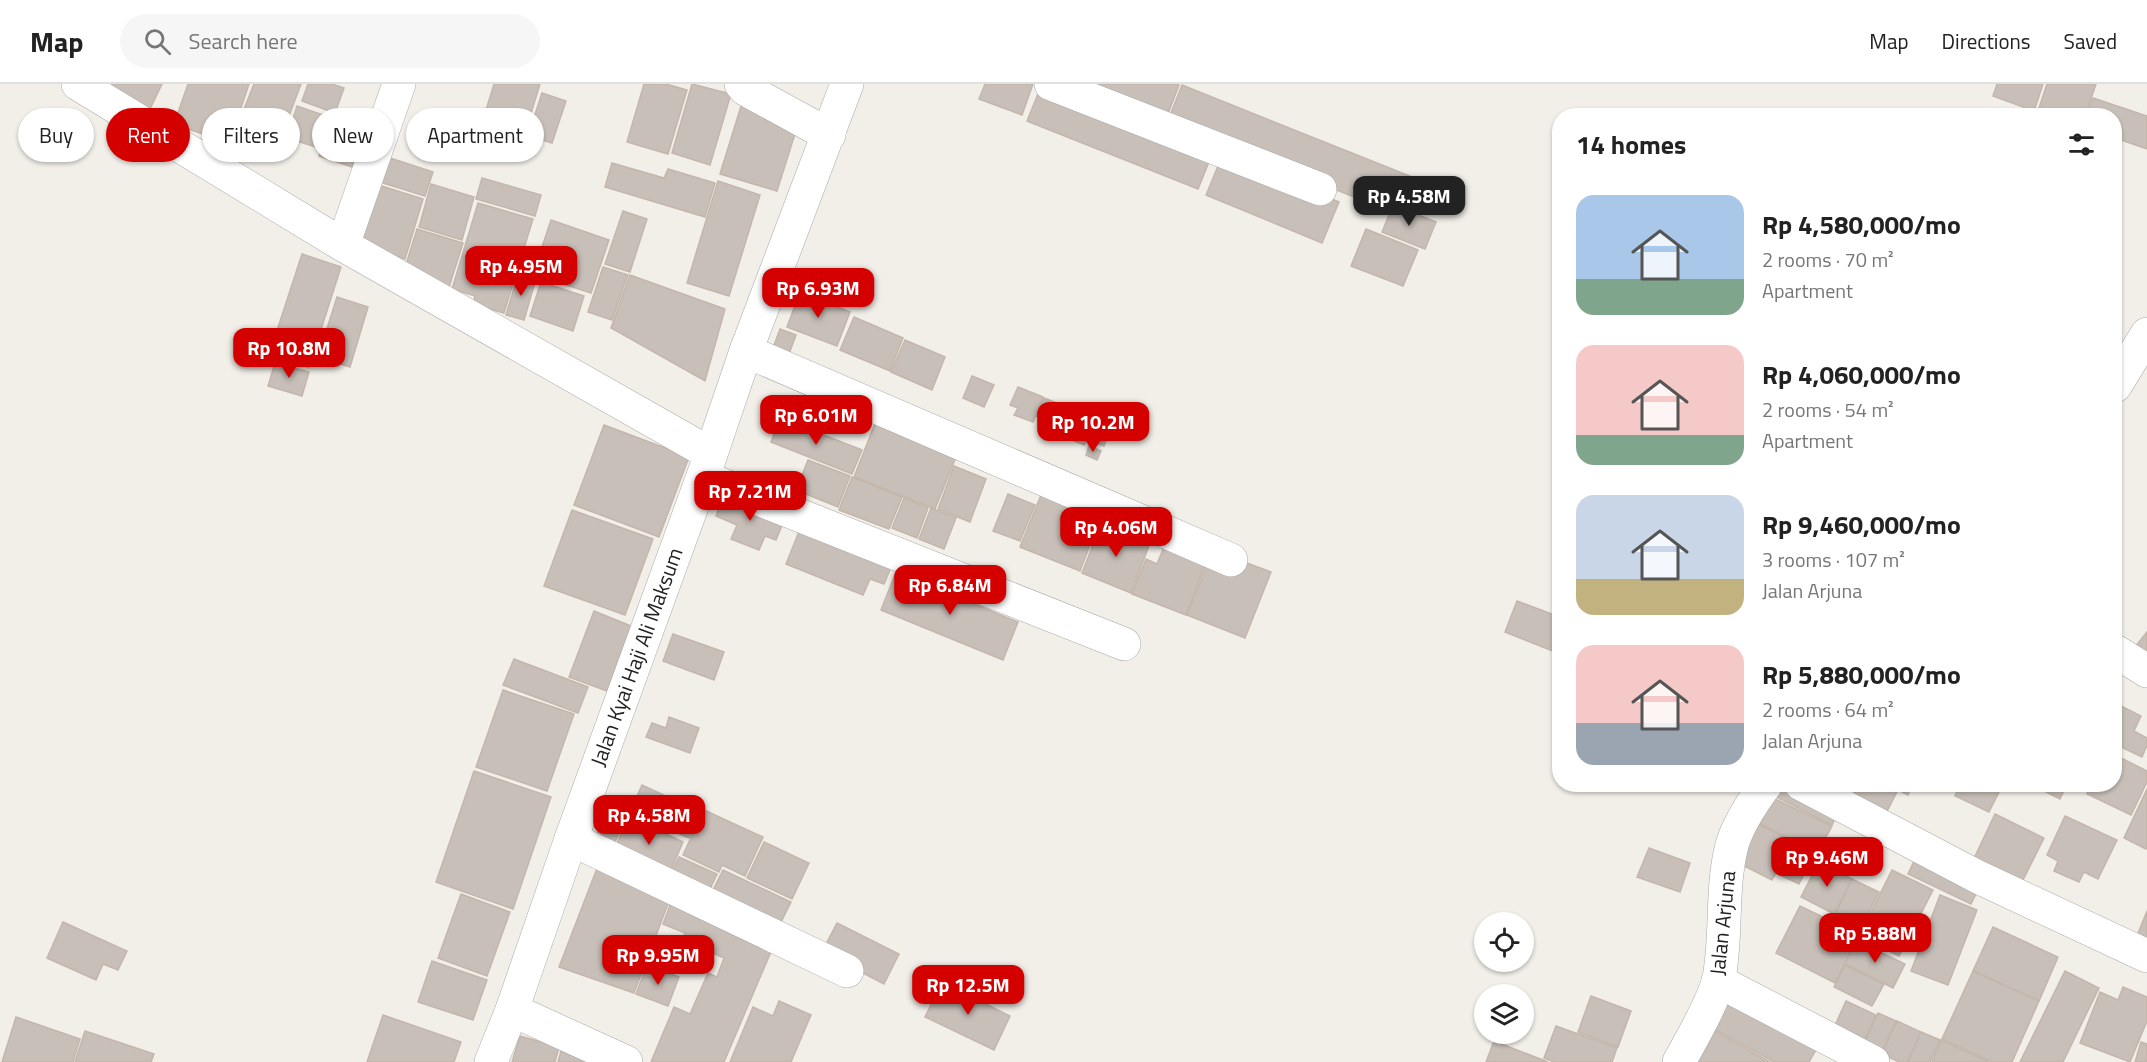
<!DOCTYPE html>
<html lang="en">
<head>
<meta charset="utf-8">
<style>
  :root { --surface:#fff; --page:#f6f6f6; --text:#222; --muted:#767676; --line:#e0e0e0; --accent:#d40000 }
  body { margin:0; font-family:"Titillium Web",sans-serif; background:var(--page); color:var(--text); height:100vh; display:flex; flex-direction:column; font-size:22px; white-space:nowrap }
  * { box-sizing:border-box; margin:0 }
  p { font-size:20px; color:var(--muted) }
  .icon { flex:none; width:33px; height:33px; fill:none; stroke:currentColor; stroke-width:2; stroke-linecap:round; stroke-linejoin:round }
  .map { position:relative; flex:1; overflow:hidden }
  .panel { position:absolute; left:1552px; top:24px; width:570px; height:684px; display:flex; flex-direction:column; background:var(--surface); border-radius:24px; box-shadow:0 2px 4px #0004 }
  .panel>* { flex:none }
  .hud { position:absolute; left:18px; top:24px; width:570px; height:54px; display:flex; gap:12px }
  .controls { position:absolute; left:1474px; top:828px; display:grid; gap:12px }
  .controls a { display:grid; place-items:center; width:60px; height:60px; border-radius:50%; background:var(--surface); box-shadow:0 2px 4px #0004; font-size:30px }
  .price { position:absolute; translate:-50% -51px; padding:0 14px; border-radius:12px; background:var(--accent); color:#fff; font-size:20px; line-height:39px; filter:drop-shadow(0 2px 3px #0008) }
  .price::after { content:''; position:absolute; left:50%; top:36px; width:18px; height:14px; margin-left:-9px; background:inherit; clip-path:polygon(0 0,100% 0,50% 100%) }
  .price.on { background:#222; color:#fff }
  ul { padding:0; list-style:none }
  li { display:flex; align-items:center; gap:18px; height:150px; padding:0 24px }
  li span { display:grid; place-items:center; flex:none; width:168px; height:120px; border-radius:18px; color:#555 }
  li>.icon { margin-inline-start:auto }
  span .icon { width:72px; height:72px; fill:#fffc; stroke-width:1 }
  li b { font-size:26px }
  h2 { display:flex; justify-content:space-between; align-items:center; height:72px; padding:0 24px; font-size:26px }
  .chip { padding:0 21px; border-radius:27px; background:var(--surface); box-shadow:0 2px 4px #0004; font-size:21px; line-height:54px }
  .chip.on { background:var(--accent); color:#fff }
  header { display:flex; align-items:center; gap:36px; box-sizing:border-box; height:84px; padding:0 30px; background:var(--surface); border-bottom:2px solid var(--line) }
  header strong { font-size:28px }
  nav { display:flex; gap:33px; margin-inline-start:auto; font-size:21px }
  .search { width:420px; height:54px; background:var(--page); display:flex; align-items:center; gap:15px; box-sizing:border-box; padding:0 21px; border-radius:33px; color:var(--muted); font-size:22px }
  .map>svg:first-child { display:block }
  .building { fill:#c7bfb8; stroke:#c4b6ab; stroke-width:1.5 }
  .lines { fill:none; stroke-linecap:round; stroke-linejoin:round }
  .minor-casing { stroke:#a9a9a9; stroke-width:34 }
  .tertiary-casing { stroke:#a9a9a9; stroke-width:34 }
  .minor { stroke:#fff; stroke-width:33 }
  .tertiary { stroke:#fff; stroke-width:33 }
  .labels { text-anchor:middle; stroke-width:5; stroke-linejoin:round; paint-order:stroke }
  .street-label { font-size:21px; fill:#222; stroke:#fff }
</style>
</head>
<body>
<header>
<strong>Map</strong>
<div class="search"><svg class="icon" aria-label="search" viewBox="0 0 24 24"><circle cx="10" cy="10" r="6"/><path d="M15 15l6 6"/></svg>Search here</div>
<nav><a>Map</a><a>Directions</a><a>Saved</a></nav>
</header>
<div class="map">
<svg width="2147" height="978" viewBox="0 0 2147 978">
  <rect width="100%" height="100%" fill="#f2efe9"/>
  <!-- building -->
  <g class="building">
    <polygon points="92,0 162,0 149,27"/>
    <polygon points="188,0 249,0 229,59 174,40"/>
    <polygon points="254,0 301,0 280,56 238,40"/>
    <polygon points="308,0 332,0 344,4 335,29 302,17"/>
    <polygon points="494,0 540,0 528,39 486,26"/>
    <polygon points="644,0 666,0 687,6 668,70 627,58"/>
    <polygon points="692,0 731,10 710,81 672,69"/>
    <polygon points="985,0 1033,0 1022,31 979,15"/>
    <polygon points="1042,0 1213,68 1198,105 1027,37"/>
    <polygon points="1095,0 1177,0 1179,1 1166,35"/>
    <polygon points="1997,0 2043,0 2034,27 1993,12"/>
    <polygon points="2047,0 2096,0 2085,32 2052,32 2038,27"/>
    <polygon points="1182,1 1412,93 1401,120 1371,108 1367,118 1167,39"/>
    <polygon points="542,9 566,17 552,59 528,52"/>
    <polygon points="2093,14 2147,32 2147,65 2115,54 2115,32 2086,32"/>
    <polygon points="742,19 799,37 777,107 720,90"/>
    <polygon points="297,22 326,32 316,63 287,54"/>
    <polygon points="332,34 365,45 352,83 319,72"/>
    <polygon points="490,40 521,53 510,77 480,66"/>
    <polygon points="378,70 433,88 425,112 370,95"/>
    <polygon points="1223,70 1339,118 1322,159 1206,111"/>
    <polygon points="612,79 664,94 668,85 715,99 705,133 605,103"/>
    <polygon points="482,94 541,111 535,132 476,115"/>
    <polygon points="718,97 760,111 729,212 687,199"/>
    <polygon points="372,99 423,115 405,175 354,159"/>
    <polygon points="431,100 474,113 462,156 419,143"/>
    <polygon points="478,119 533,135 504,229 473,220 475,212 452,205"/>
    <polygon points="1393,121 1436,138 1425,165 1382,148"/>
    <polygon points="623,127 647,135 630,188 605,180"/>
    <polygon points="551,136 609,156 591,209 533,190"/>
    <polygon points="417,145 463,159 449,203 403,190"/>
    <polygon points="1366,145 1418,166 1403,202 1351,182"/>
    <polygon points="302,170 341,183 309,283 269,271"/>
    <polygon points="603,183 628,191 612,236 588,228"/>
    <polygon points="518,190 536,195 524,236 506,231"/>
    <polygon points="630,191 725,225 705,297 611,244"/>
    <polygon points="541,198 584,212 573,247 530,232"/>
    <polygon points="800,208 850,228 837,262 787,243"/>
    <polygon points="337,213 368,223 350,283 318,273"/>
    <polygon points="854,233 903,254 890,287 840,266"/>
    <polygon points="780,245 796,251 789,270 773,264"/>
    <polygon points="905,256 945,273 932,306 891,288"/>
    <polygon points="275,279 309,288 302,312 268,302"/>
    <polygon points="972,292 994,301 984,323 963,314"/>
    <polygon points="1018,303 1043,313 1033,338 1014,331 1018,324 1010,321"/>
    <polygon points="1044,314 1072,325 1061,351 1045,344 1048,337 1036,332"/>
    <polygon points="1073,325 1112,341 1104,362 1087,355 1084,361 1068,354 1073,343 1067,340"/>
    <polygon points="780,334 862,366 852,390 771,358"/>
    <polygon points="876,337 958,368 935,425 854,393"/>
    <polygon points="604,341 689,373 659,453 574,421"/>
    <polygon points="1089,362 1101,367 1097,376 1086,371"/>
    <polygon points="808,376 850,392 838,423 796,406"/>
    <polygon points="954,382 986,395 970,438 938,425"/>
    <polygon points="852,393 902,413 889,445 839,426"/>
    <polygon points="724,410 785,434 776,456 765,452 759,466 731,455 737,441 716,432"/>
    <polygon points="1008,410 1035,421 1020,457 993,447"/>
    <polygon points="1041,411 1088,430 1082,446 1094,451 1080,487 1020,463"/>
    <polygon points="904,414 928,424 917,454 892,444"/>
    <polygon points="931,424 956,434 944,465 919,455"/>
    <polygon points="572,426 653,455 625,531 544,502"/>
    <polygon points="1101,440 1150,459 1131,509 1082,489"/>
    <polygon points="800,445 892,481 884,500 870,495 863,511 786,480"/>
    <polygon points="1164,463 1206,479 1186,531 1132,510 1146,475 1157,480"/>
    <polygon points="1244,478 1271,488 1245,554 1187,531 1208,479 1238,491"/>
    <polygon points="896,488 1018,538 1003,576 881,526"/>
    <polygon points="1517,517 1560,533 1560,570 1505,548"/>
    <polygon points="594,527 631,542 607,607 569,593"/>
    <polygon points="2147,548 2147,573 2135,563"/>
    <polygon points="673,550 724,568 714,596 663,577"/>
    <polygon points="514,575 588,603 578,629 503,601"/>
    <polygon points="503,606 574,630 547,707 476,683"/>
    <polygon points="2119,621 2141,632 2134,647 2147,654 2147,661 2142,673 2115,660 2115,629"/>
    <polygon points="669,633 699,644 690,669 646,653 652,639 666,644"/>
    <polygon points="2115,671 2147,687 2147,698 2131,731 2087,710 2091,700 2115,700"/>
    <polygon points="474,687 551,713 513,825 436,798"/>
    <polygon points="1780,700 1795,700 1841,723 1832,741 1774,712"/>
    <polygon points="1859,700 1913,700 1908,711 1898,706 1883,735 1850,719"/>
    <polygon points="1960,700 2003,700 1989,728 1955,712"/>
    <polygon points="2030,700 2067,700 2060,715"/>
    <polygon points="642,701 700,728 689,754 630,728"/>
    <polygon points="2147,705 2147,764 2146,765 2124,754"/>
    <polygon points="1773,714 1832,742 1818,768 1760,740"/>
    <polygon points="608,724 626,733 613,763 595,754"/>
    <polygon points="704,726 763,753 745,792 722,781 719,788 683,771"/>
    <polygon points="1995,730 2044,754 2018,806 1970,783"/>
    <polygon points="2065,732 2117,756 2098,795 2084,788 2079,798 2054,787 2058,777 2047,771"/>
    <polygon points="629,733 683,758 669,791 614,766"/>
    <polygon points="1758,740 1815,768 1799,800 1776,789 1772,796 1738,779"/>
    <polygon points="764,758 809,779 792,815 747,794"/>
    <polygon points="1649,764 1690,779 1680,808 1637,793"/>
    <polygon points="1918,769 1981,799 1971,820 1908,790"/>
    <polygon points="679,773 717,790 708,809 670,792"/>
    <polygon points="601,774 671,812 634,909 559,883"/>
    <polygon points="1819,778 1852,795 1834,830 1801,813"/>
    <polygon points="723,786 791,818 779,842 708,816"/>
    <polygon points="1892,786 1933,806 1899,872 1859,852"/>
    <polygon points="1852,795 1879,808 1859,848 1833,835"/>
    <polygon points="461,810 510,828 487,892 438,874"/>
    <polygon points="1940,811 1977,826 1948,901 1911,887"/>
    <polygon points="673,813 773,863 724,978 651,978 674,923 690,930 708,889 717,893 724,874 704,865 701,871 680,862 685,849 663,840"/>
    <polygon points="1800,822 1829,836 1826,841 1857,856 1835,899 1776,869"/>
    <polygon points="2147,827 2147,859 2136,854"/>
    <polygon points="63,838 127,867 118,886 103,880 96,896 47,874"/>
    <polygon points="837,839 899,870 884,900 822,868"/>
    <polygon points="1993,843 2058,873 2039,917 1973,887"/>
    <polygon points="1857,857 1905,880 1893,904 1845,880"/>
    <polygon points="432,877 487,896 473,936 418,918"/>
    <polygon points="647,881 679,893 668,922 636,910"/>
    <polygon points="1845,881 1884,900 1872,922 1834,903"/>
    <polygon points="1973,887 2039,917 2012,978 1992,978 1942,955"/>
    <polygon points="2065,887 2099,904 2063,978 2020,978"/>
    <polygon points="942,898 1010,932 994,966 925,933"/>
    <polygon points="2123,903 2147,913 2147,937 2130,978 2080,959 2100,908 2118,916"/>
    <polygon points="1732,907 1821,957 1809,978 1774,978 1711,943"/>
    <polygon points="1591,912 1631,927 1618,963 1578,948"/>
    <polygon points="779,917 811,931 791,978 730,978 753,923 773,932"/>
    <polygon points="1846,917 1876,931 1862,961 1832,948"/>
    <polygon points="1878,929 1896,937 1881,970 1863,962"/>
    <polygon points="383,931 461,958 454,978 367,978"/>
    <polygon points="16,933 80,955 73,978 2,978"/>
    <polygon points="1897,937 1921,948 1907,978 1899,978 1882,970"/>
    <polygon points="1556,942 1617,964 1612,978 1554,978 1544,974"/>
    <polygon points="1710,944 1770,978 1690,978"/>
    <polygon points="85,947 154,970 151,978 75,978"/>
    <polygon points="1921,948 1940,956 1930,978 1908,978"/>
    <polygon points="520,952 559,963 555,978 512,978"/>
    <polygon points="1941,956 1989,978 1932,978"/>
    <polygon points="1494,957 1548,978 1486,978"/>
    <polygon points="2141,958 2147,960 2147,978 2135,978"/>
    <polygon points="561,967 588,978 558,978"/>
  </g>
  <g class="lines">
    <!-- minor casing -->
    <g class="minor-casing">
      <g id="minor">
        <polyline points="78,0 343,161 711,370"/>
        <polyline points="741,0 745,5 829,51"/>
        <polyline points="1051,0 1320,105"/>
        <polyline points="343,161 399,0"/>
        <polyline points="746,267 1231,476"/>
        <polyline points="2115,302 2147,250"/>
        <polyline points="703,393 1124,560"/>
        <polyline points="2115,567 2147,587"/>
        <polyline points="1801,700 1978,793 2147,872"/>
        <polyline points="571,755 847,887"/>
        <polyline points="1718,897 1873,978"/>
        <polyline points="512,926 626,978"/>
        <path d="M 1679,978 C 1691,956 1714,917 1719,894 C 1727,852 1721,808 1731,765 C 1736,743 1752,719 1766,700"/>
      </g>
    </g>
    <!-- tertiary casing -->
    <g class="tertiary-casing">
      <polyline id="tertiary" points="491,978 512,926 571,755 711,370 746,267 847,0"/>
    </g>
    <!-- minor -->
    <use href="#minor" class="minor"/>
    <!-- tertiary -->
    <use href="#tertiary" class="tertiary"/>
  </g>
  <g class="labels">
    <!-- street labels -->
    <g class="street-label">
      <text transform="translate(637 573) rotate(-70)" y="7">Jalan Kyai Haji Ali Maksum</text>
      <text transform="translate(1723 839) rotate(-84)" y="7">Jalan Arjuna</text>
    </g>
  </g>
</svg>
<div class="controls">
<a><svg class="icon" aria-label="locate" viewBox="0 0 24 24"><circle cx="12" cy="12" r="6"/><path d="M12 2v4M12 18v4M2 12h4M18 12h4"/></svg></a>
<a><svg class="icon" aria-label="layers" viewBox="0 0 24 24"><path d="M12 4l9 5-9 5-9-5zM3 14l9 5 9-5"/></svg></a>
</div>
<b class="price on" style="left:1409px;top:143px">Rp 4.58M</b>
<b class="price" style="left:521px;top:213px">Rp 4.95M</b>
<b class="price" style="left:818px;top:235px">Rp 6.93M</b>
<b class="price" style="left:289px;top:295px">Rp 10.8M</b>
<b class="price" style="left:816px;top:362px">Rp 6.01M</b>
<b class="price" style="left:1093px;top:369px">Rp 10.2M</b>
<b class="price" style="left:750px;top:438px">Rp 7.21M</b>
<b class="price" style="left:1116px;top:474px">Rp 4.06M</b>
<b class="price" style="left:950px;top:532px">Rp 6.84M</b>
<b class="price" style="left:649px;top:762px">Rp 4.58M</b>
<b class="price" style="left:1827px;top:804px">Rp 9.46M</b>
<b class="price" style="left:1875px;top:880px">Rp 5.88M</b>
<b class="price" style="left:658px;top:902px">Rp 9.95M</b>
<b class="price" style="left:968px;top:932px">Rp 12.5M</b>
<div class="hud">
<a class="chip">Buy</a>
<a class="chip on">Rent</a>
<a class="chip">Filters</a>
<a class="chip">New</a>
<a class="chip">Apartment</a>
</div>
<section class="panel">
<h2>14 homes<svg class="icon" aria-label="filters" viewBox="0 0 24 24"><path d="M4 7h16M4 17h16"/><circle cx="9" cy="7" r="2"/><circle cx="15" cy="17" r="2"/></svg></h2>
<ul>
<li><span style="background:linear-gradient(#a9c7e8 70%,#7fa58c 0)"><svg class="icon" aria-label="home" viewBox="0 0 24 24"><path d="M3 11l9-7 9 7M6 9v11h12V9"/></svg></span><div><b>Rp 4,580,000/mo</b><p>2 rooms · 70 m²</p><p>Apartment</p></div></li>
<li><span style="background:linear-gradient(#f6c9c9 75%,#7fa58c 0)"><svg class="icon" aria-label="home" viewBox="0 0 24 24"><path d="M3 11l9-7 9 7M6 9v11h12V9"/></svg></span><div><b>Rp 4,060,000/mo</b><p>2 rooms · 54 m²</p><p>Apartment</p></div></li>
<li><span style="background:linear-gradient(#c9d6e8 70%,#c2b280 0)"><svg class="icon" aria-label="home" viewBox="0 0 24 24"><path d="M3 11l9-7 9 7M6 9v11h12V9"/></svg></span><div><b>Rp 9,460,000/mo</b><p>3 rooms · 107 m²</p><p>Jalan Arjuna</p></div></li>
<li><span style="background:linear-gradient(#f6c9c9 65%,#9aa5b1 0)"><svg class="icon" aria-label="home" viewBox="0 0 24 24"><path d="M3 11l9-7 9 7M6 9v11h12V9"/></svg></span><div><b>Rp 5,880,000/mo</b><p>2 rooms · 64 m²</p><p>Jalan Arjuna</p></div></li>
</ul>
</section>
</div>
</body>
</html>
